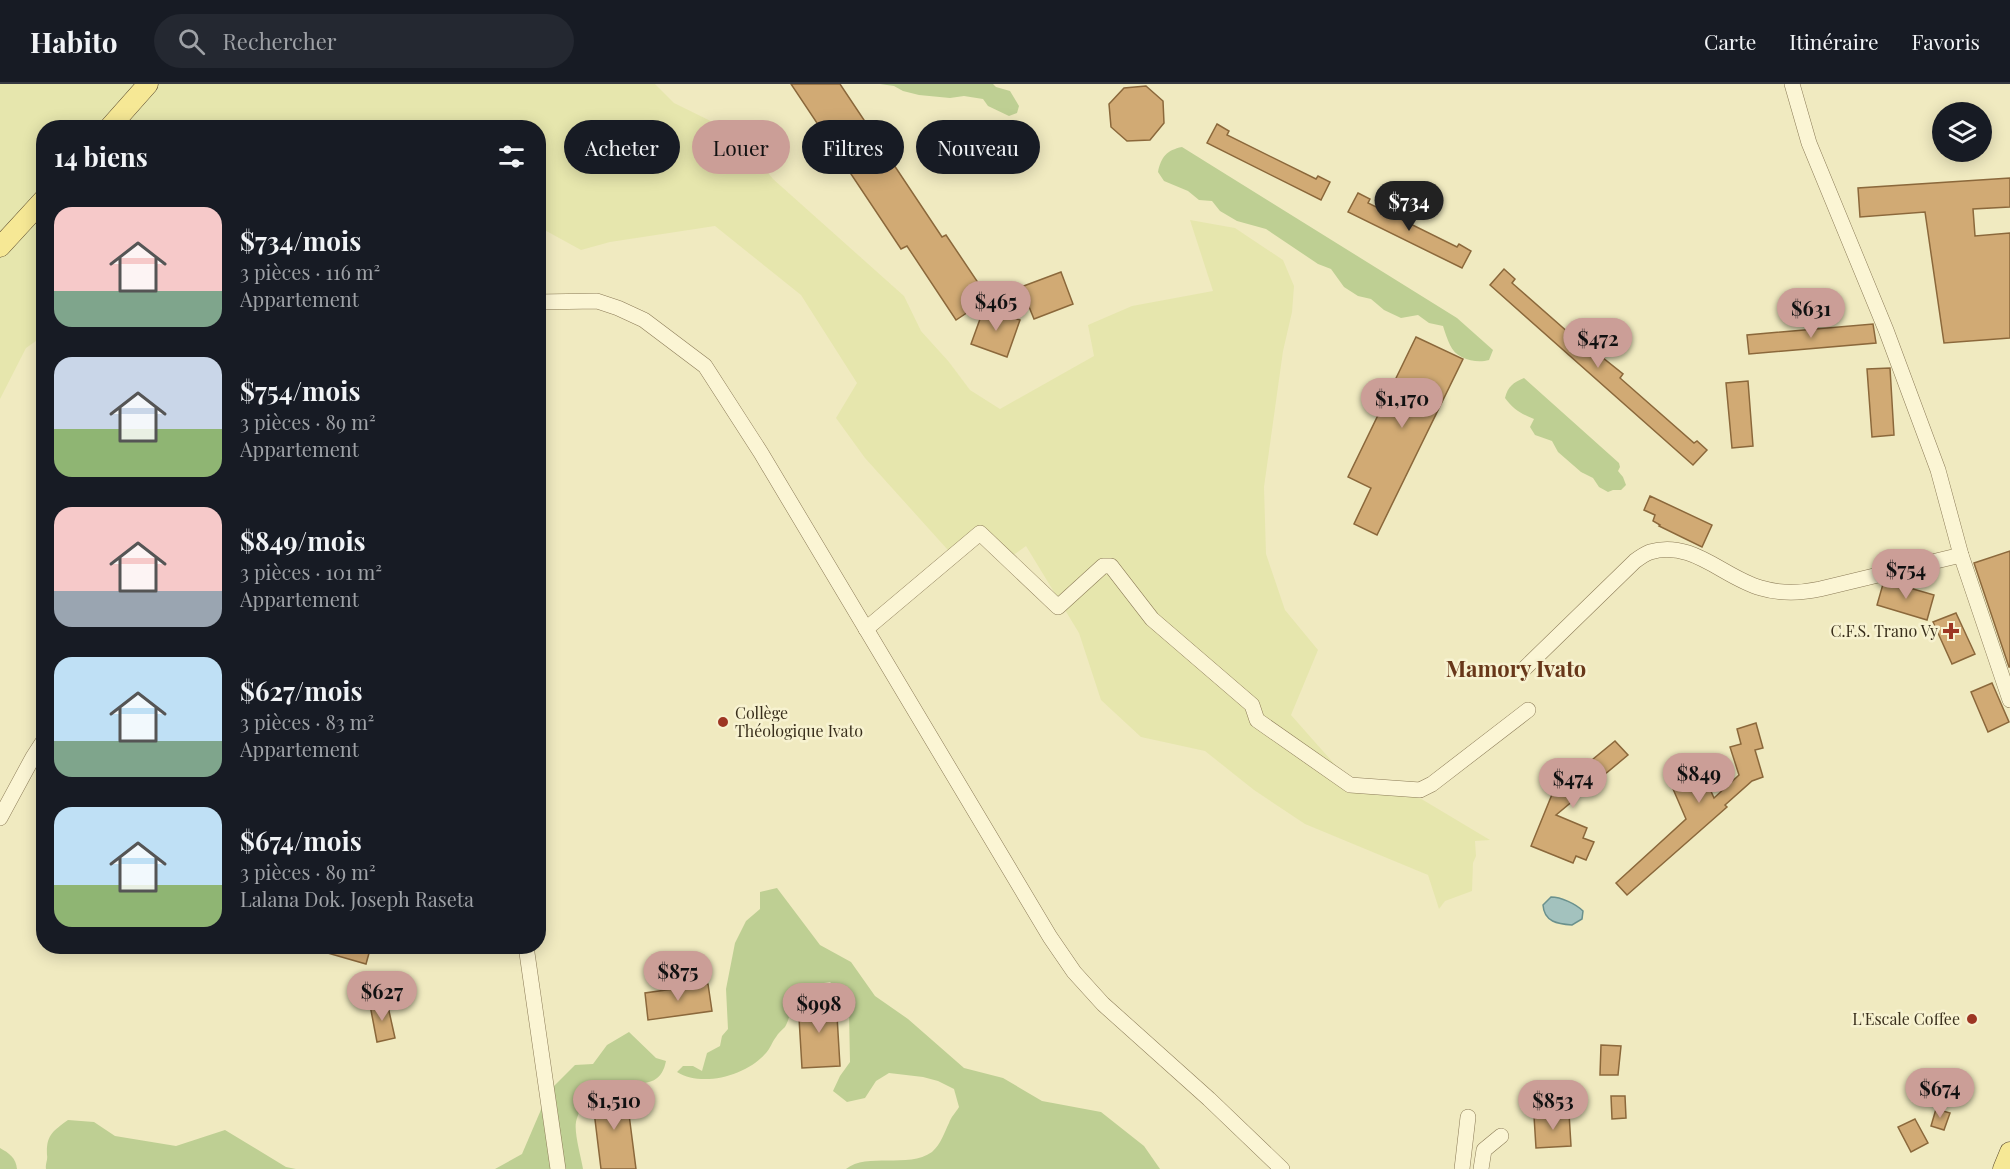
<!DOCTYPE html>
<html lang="fr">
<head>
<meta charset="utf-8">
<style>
  :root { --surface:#171b24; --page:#242831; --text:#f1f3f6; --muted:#9ea1a6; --line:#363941; --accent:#cb9e97 }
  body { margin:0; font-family:"Playfair Display",serif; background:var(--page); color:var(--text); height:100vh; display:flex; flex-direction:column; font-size:22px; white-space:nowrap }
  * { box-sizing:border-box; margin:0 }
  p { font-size:20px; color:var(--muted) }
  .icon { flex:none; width:33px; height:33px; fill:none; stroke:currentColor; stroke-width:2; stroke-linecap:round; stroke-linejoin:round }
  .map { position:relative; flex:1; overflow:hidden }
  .drawer { position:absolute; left:36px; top:36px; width:510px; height:834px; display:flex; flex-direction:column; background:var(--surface); border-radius:24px; box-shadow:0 3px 15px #0003 }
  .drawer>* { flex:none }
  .banner { position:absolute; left:564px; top:36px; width:570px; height:54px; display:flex; gap:12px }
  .fabs { position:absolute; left:1932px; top:18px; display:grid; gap:12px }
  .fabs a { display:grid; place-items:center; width:60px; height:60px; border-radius:50%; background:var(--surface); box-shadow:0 3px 15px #0003; font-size:30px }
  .price { position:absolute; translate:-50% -51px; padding:0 14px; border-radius:21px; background:var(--accent); color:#111; font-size:20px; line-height:39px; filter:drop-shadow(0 2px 3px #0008) }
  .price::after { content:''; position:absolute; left:50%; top:36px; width:18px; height:14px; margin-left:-9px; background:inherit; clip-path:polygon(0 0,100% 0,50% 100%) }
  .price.active { background:#222; color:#fff }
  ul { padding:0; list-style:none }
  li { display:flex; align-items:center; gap:18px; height:150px; padding:0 18px }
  li span { display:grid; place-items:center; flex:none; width:168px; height:120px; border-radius:18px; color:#555 }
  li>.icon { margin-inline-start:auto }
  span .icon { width:72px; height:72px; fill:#fffc; stroke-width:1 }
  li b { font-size:26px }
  h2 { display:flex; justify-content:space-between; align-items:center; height:72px; padding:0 18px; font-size:26px }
  .pill { padding:0 21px; border-radius:27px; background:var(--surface); box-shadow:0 3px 15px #0003; font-size:21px; line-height:54px }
  .pill.active { background:var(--accent); color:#111 }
  header { display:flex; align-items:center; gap:36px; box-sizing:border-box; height:84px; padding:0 30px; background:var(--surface); border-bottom:2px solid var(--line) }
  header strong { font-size:28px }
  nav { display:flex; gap:33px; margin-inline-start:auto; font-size:21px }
  .search { width:420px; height:54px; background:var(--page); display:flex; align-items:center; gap:15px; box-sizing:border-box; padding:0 21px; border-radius:33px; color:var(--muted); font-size:22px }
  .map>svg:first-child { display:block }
  .farmland { fill:#e6e6ad }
  .green { fill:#becf93 }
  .water { fill:#a3c2be; stroke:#6a918d; stroke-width:1.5 }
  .building { fill:#d1aa74; stroke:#8b683b; stroke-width:1.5 }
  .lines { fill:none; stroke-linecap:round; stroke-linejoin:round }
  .minor-casing { stroke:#8b7b57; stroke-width:16 }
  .major-casing { stroke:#58472c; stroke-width:21 }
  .minor { stroke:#fbf5d4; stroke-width:15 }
  .major { stroke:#f6e895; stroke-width:20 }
  .poi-dot { fill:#9d3623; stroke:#f7f2d0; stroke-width:2 }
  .labels { text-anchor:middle; stroke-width:5; stroke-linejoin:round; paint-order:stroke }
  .poi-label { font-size:16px; fill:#392f1c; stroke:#f7f2d0; text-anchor:end }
  .district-label { font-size:22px; font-weight:bold; fill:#683719; stroke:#f7f2d0 }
</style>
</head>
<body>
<header>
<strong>Habito</strong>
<div class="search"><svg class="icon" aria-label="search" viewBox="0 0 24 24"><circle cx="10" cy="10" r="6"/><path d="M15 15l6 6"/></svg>Rechercher</div>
<nav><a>Carte</a><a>Itinéraire</a><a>Favoris</a></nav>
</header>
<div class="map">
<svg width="2010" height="1085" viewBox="0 0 2010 1085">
  <rect width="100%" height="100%" fill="#f0eac0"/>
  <!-- farmland -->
  <polygon class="farmland" points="0,0 655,0 674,19 737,50 773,95 904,212 921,247 949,278 970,306 1000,325 1094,272 1088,241 1132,222 1213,207 1190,136 1235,144 1283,176 1294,202 1292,228 1283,267 1264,403 1266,470 1285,526 1318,566 1291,631 1352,700 1398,701 1490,756 1475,757 1476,772 1473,779 1472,807 1445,817 1439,825 1428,791 1305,740 1254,706 1205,667 1141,653 1101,616 1079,549 1026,462 1012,472 985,448 956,475 865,374 836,334 857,299 801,211 715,142 610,158 581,166 539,143 538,44 44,44 43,252 26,264 0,315"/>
  <!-- green -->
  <g class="green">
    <polygon points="880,0 993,0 996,3 1010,7 1019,22 1017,29 1009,32 988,22 983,15 964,12 950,14 919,11 903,7 894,2"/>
    <path d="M 1182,63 L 1457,234 L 1493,266 L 1489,276 C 1476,280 1456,275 1450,261 C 1447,255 1445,248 1443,242 L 1429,239 L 1418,231 L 1401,234 L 1384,226 L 1371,215 L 1358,212 L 1344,203 L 1331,185 L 1318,180 L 1266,145 L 1237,137 L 1220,127 L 1212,117 L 1199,116 L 1188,107 L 1164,97 L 1158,88 C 1161,73 1167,66 1182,63 Z"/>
    <path d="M 1524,294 L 1619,379 L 1620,383 L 1618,387 L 1623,393 L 1626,401 L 1621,406 L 1613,406 L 1608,408 L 1599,403 L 1593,394 L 1581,388 L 1558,368 L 1552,357 L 1535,351 L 1530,343 L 1534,335 C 1521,330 1513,325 1505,314 C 1508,302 1513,299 1524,294 Z"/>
    <path d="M 777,804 L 820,861 L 851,878 L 875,912 L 908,935 L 964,984 L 1003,994 L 1042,1017 L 1101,1028 L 1144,1062 L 1160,1085 L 846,1085 C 867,1068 908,1085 932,1068 C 941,1060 944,1049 949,1039 C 951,1033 956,1028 959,1023 L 954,1005 L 938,997 L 923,993 L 889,989 L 876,997 L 865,1014 L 847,1018 L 833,1007 L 840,992 L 850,978 L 849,928 L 842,910 L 830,898 C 819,900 808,900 800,909 C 791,917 791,933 785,943 C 782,946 778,949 776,953 C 772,958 770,965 766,969 C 747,991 703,1004 677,988 L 683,982 L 693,982 L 702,987 L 707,969 L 720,962 L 722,952 L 728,945 L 726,905 L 735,859 L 746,837 L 760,825 L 760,808 Z"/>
    <path d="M 629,948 L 656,974 L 666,977 C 659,1012 628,993 608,1000 C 591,1006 580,1022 576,1038 C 574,1049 581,1073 583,1085 L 495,1085 L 522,1070 L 549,1007 L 575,981 L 593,980 L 607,961 Z"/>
    <path d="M 68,1036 L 94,1038 L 115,1052 L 176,1062 L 225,1046 L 286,1083 L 296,1085 L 46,1085 C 45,1080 48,1076 47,1071 C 46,1051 53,1047 68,1036 Z"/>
    <path d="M 0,1064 C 9,1069 16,1074 17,1085 L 0,1085 Z"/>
  </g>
  <!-- water -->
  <path class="water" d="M 1551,813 C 1561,813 1576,820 1583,827 L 1582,835 L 1572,841 C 1558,840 1544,838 1543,821 Z"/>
  <!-- building -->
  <g class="building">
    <polygon points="791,0 840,0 942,153 946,151 983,206 978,210 983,218 956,236 907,162 901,165"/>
    <polygon points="1146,2 1163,17 1164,39 1150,56 1127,57 1111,43 1109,20 1124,4"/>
    <polygon points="1217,40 1229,47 1227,51 1316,95 1318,92 1330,98 1321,116 1207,59"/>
    <polygon points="2010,94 2010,123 1973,125 1975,152 2010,149 2010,254 1944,259 1925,128 1860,133 1858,104"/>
    <polygon points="1358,109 1370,115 1368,119 1457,163 1459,160 1471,167 1462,184 1348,128"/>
    <polygon points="1504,185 1515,195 1512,199 1586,264 1588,262 1623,290 1620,294 1694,359 1697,357 1707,366 1693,381 1490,201"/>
    <polygon points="1061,188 1073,220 1034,235 1021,203"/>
    <polygon points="984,224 1020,236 1007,273 971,260"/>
    <polygon points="1873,240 1876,259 1749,270 1747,251"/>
    <polygon points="1416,253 1463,275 1377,451 1354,440 1371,404 1348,393"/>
    <polygon points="1890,284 1894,351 1872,353 1867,285"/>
    <polygon points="1748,297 1753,362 1732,364 1726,299"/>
    <polygon points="1650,412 1712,441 1702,463 1659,442 1660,441 1653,437 1655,431 1644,426"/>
    <polygon points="2010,467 2010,583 2009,583 1974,479"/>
    <polygon points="1889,498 1934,511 1927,536 1877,521 1883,500"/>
    <polygon points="1956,529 1975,570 1952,580 1933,538"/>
    <polygon points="1992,599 2009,638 1988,648 1971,608"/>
    <polygon points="1756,639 1763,664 1755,666 1763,693 1752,697 1725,721 1727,723 1627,811 1616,799 1686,735 1667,691 1698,678 1714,714 1739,691 1730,663 1741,660 1737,645"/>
    <polygon points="1615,657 1628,671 1556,731 1587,744 1583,754 1594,758 1586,776 1576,772 1573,779 1531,762 1553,708"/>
    <polygon points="317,862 371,862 366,880 317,866"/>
    <polygon points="708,900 712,927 648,936 645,909"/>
    <polygon points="836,915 840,982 802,984 798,917"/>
    <polygon points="387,918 395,954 377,958 370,921"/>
    <polygon points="1601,961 1621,962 1618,991 1600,991"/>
    <polygon points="626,1007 636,1085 601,1085 592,1011"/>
    <polygon points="1611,1012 1625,1012 1626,1034 1612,1035"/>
    <polygon points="1936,1025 1950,1029 1944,1046 1931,1042"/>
    <polygon points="1569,1029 1571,1062 1536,1064 1534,1032"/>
    <polygon points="1915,1035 1928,1059 1911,1068 1898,1043"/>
  </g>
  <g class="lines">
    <!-- minor casing -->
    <g class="minor-casing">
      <g id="minor">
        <polyline points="1792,0 1809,59 1886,246 1938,386 1961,471 2010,616"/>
        <polyline points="538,218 597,217 618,224 644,236 705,282 761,369 1050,853 1074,888 1103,920 1209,1015 1282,1085"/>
        <polyline points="866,545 980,449 1058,523 1103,482 1111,482 1152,535 1252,621 1257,636 1350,701 1420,706 1432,700 1528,626"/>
        <path d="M 1523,586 L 1635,477 C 1639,474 1645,470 1650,468 C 1692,455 1724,494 1761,504 C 1781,510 1801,509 1820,505 L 1961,471"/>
        <polyline points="0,734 33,673 44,656"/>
        <polyline points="526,862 558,1085"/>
        <polyline points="1462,1085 1468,1033"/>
        <polyline points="1481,1085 1484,1066 1501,1052"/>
      </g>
    </g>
    <!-- major casing -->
    <g class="major-casing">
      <g id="major">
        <polyline points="109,44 148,0"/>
        <polyline points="0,163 44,115"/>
        <polyline points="2003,1085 2010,1068"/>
      </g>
    </g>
    <!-- minor -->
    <use href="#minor" class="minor"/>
    <!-- major -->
    <use href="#major" class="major"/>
  </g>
  <!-- markers -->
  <g class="poi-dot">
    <path d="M1948 538h6v6h6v6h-6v6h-6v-6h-6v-6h6z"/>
    <circle cx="723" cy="638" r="6"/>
    <circle cx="1972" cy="935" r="6"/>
  </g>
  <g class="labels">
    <!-- poi labels -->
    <g class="poi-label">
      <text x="1938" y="553">C.F.S. Trano Vy</text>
      <text x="735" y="635" text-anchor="start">Collège<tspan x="735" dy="18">Théologique Ivato</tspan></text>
      <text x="1960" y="941">L'Escale Coffee</text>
    </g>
    <!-- district labels -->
    <g class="district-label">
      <text x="1516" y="593">Mamory Ivato</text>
    </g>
  </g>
</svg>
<div class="fabs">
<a><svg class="icon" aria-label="layers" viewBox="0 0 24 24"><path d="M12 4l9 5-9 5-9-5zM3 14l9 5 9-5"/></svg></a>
</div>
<b class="price active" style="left:1409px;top:148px">$734</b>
<b class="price" style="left:996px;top:248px">$465</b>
<b class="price" style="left:1811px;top:255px">$631</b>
<b class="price" style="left:1598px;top:285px">$472</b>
<b class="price" style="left:1402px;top:345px">$1,170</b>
<b class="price" style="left:1906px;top:516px">$754</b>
<b class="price" style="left:1699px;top:720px">$849</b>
<b class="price" style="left:1573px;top:725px">$474</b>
<b class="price" style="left:678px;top:918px">$875</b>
<b class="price" style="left:382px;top:938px">$627</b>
<b class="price" style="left:819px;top:950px">$998</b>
<b class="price" style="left:1940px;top:1035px">$674</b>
<b class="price" style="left:614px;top:1047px">$1,510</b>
<b class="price" style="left:1553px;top:1047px">$853</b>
<div class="banner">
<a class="pill">Acheter</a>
<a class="pill active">Louer</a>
<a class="pill">Filtres</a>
<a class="pill">Nouveau</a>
</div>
<section class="drawer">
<h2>14 biens<svg class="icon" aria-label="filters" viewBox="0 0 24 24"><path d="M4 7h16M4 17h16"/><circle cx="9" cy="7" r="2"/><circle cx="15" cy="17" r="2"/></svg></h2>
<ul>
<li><span style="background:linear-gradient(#f6c9c9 70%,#7fa58c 0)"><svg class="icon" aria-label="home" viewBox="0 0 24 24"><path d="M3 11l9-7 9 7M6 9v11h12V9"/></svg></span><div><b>$734/mois</b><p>3 pièces · 116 m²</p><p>Appartement</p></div></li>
<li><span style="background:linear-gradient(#c9d6e8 60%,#8fb573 0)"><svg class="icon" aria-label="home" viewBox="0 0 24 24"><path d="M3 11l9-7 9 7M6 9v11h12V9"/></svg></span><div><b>$754/mois</b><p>3 pièces · 89 m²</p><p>Appartement</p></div></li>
<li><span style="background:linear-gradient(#f6c9c9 70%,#9aa5b1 0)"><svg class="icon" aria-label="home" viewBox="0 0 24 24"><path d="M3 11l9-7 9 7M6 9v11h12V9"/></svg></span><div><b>$849/mois</b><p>3 pièces · 101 m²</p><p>Appartement</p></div></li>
<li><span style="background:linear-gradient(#bfe0f5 70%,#7fa58c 0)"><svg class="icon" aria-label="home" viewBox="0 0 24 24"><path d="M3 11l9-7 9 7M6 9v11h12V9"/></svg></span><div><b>$627/mois</b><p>3 pièces · 83 m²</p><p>Appartement</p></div></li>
<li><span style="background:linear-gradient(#bfe0f5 65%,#8fb573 0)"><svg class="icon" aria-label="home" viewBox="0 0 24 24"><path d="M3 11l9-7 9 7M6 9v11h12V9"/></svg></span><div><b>$674/mois</b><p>3 pièces · 89 m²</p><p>Lalana Dok. Joseph Raseta</p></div></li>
</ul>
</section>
</div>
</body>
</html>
